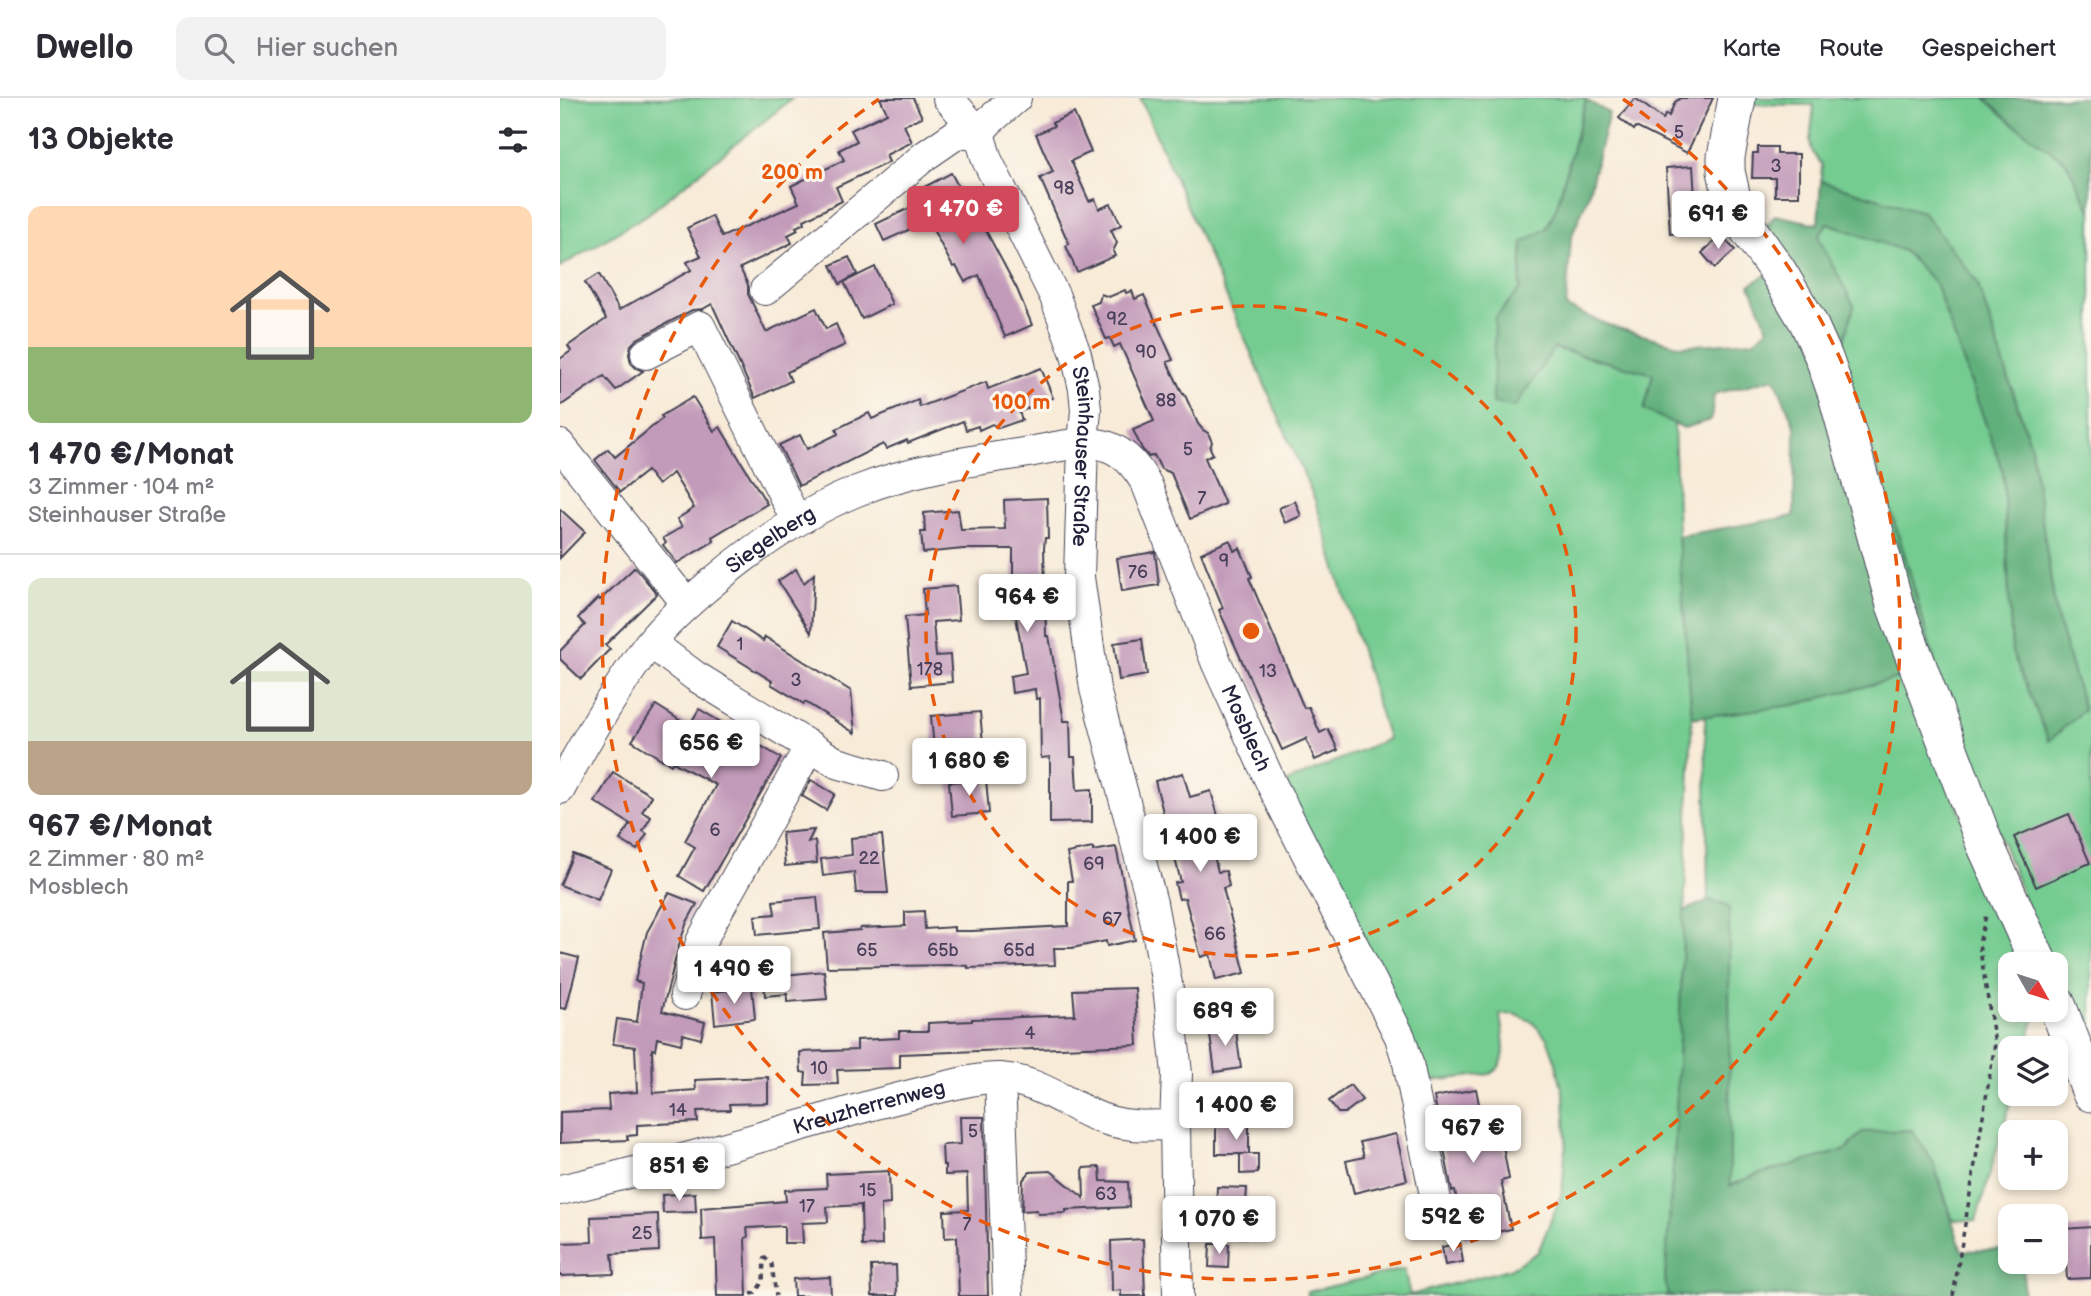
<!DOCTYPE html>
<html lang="de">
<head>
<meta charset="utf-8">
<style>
  :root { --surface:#fff; --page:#f2f2f3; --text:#2b2b33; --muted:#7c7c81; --line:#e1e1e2; --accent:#d1495b }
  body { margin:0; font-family:"Balsamiq Sans",sans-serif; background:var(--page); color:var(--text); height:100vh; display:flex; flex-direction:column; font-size:26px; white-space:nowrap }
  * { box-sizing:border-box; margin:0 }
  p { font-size:23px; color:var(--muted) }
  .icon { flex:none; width:38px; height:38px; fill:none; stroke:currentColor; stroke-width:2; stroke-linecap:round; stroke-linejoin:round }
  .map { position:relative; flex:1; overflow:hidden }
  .panel { display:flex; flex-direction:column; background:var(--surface); width:560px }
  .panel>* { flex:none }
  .needle { width:46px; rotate:129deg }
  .tools { position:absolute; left:1438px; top:854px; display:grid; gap:14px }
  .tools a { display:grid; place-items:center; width:70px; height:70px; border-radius:14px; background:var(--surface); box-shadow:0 4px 10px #0003; font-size:35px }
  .price { position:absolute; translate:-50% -60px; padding:0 16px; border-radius:7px; background:#fff; color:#222; font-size:23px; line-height:46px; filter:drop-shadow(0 2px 4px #0008) }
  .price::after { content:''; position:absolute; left:50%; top:42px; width:21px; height:16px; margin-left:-10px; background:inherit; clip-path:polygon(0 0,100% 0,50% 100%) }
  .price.active { background:var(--accent); color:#fff }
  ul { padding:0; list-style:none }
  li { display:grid; align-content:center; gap:14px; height:371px; padding:0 28px }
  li+li { border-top:2px solid var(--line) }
  li span { display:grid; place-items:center; height:217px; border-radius:14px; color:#555 }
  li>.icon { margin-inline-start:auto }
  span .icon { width:126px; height:126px; fill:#fffc; stroke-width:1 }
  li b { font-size:30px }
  h2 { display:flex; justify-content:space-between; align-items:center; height:84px; padding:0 28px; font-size:30px }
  header { display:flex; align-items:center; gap:42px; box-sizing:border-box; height:98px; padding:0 35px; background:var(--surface); border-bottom:2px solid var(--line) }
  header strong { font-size:33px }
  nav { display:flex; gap:38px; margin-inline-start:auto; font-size:24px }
  .search { width:490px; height:63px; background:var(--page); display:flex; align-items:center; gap:18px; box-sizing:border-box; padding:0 24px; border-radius:14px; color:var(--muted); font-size:26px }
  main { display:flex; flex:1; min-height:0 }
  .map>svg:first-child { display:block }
  .green { fill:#75cc91; stroke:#4c7766; stroke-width:2 }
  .forest { fill:#60b07b; stroke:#41695b; stroke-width:2 }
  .building { fill:#c39bba }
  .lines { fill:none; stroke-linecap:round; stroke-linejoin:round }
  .minor-casing { stroke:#424053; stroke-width:32 }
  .major-casing { stroke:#424053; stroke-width:39 }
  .path { stroke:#424053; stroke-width:3.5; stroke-dasharray:5 5; stroke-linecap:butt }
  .minor { stroke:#fff; stroke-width:30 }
  .major { stroke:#fff; stroke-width:37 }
  .ring { fill:none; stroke:#e8590c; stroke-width:3.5; stroke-dasharray:12 9 }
  .labels { text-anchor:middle; stroke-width:6; stroke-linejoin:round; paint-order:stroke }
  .number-label { font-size:18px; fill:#4a405b }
  .street-label { font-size:21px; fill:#22223b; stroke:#fbf7ec }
  .centre { fill:#e8590c; stroke:#fbf7ec; stroke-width:3.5 }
  .ring-label { font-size:21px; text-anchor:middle; font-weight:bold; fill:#e8590c; stroke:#fbf7ec; stroke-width:6; stroke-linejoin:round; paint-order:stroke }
</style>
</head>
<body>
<header>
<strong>Dwello</strong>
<div class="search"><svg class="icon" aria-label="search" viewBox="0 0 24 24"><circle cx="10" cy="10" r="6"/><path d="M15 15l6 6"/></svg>Hier suchen</div>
<nav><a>Karte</a><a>Route</a><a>Gespeichert</a></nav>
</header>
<main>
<section class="panel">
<h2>13 Objekte<svg class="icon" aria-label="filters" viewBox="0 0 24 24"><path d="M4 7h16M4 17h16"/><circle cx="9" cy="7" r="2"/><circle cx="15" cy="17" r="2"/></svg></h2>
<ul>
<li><span style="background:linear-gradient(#ffd9b3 65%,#8fb573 0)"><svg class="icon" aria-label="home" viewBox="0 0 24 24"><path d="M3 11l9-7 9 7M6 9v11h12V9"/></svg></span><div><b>1 470 €/Monat</b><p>3 Zimmer · 104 m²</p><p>Steinhauser Straße</p></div></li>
<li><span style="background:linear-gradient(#dfe7d0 75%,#b9a48a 0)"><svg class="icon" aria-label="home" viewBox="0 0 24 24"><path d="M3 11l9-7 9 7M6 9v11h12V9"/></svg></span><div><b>967 €/Monat</b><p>2 Zimmer · 80 m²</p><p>Mosblech</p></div></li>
</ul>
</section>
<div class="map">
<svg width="1531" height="1198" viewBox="0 0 1531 1198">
  <rect width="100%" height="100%" fill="#fbf7ec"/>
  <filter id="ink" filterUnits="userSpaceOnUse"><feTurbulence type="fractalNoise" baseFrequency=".0143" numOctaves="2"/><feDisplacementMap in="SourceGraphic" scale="14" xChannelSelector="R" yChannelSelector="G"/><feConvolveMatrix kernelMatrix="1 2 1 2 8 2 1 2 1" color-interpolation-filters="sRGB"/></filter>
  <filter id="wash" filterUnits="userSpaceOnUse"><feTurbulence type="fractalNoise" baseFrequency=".00686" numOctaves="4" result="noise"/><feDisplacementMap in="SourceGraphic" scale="28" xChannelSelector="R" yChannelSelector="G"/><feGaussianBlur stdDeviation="1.57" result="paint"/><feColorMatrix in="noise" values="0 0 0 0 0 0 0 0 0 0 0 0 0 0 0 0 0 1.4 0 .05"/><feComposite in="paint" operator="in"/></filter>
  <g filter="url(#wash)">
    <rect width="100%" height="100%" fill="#f8ebd8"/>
    <!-- green -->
    <g class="green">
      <polygon points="0,0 233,0 88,116 0,169"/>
      <path d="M 580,0 L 1026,0 L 997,108 L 986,131 L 963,144 L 960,191 L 935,220 L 935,247 L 955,309 L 993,250 L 1094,276 L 1085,312 L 1114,325 L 1118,438 L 1132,620 L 1115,1041 L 1105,1181 L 1108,1198 L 748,1198 L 747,1194 L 844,1171 L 850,1197 L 949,1171 L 978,1154 L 1002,1095 L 1006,1042 L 1004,999 L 996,965 L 987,940 L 971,923 L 954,916 L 940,917 C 942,937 952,966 930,976 L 872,983 L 857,967 L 720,687 L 828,641 L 755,402 Z"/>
      <polygon points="1186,0 1425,0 1451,24 1507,64 1531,113 1531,952 1513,904 1474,827 1376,570 1346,461 1281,254 1294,208 1258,139 1268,125 1344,153 1375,185 1443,374 1452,554 1524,612 1496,516 1471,349 1417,184 1363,114 1261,83 1262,67 1252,53 1250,44 1254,7 1185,6"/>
      <polygon points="1344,578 1463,866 1451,866 1451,912 1477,912 1466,950 1451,950 1451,996 1453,996 1416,1123 1393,1122 1373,1064 1302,1034 1286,1052 1196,1077 1169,1088 1169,810 1164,806 1148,802 1145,618 1234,607"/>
    </g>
    <!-- forest -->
    <g class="forest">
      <polygon points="1425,0 1531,0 1531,113 1506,64 1451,24"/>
      <polygon points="1026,2 1049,15 1028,98 1011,140 1006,209 1051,228 1121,248 1193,243 1208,231 1190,187 1227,164 1206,128 1215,117 1258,126 1261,83 1363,114 1417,184 1471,349 1496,516 1524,612 1489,643 1452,554 1443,374 1375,185 1344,153 1268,125 1258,139 1294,208 1281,254 1346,461 1376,570 1234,607 1132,620 1118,438 1234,418 1235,329 1215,280 1154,296 1151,322 1124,330 1084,312 1093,276 994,250 955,309 933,305 935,220 960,191 963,144 986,131 997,108"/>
      <polygon points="1148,802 1164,806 1169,810 1170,1088 1196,1077 1286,1052 1302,1034 1352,1032 1373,1064 1402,1153 1451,1151 1451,1164 1464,1164 1463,1198 1108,1198 1105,1181 1115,1041 1124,813"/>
    </g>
    <g id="blocks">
      <!-- building -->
      <g class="building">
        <polygon points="320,0 353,0 362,19 344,27 352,44 326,57 329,64 276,89 282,103 244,122 245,125 236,129 238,132 228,137 232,145 180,170 188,187 188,196 206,234 256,210 266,231 276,226 285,247 227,274 231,283 195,300 152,206 143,211 132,212 77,241 71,247 69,256 71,265 76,270 83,273 56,292 44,278 0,308 0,261 11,253 8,248 46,221 25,184 39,176 59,212 131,172 127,164 141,158 127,130 152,118 162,139 239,105 231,88 284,62 279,52 297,43 291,32 327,15"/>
        <polygon points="1075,0 1103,21 1106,16 1109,18 1115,4 1121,0 1153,0 1127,55 1076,29 1074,32 1059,20"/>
        <polygon points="514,15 531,54 511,63 529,103 535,101 539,111 551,106 561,127 551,132 557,145 553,153 555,158 517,174 506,148 509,146 480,80 493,74 476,36 494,28 492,25"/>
        <polygon points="1198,49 1217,49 1217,56 1239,56 1239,98 1215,98 1215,80 1192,80 1193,55 1198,55"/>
        <polygon points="1133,68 1137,134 1110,136 1106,70"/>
        <polygon points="391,75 414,117 416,116 424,129 457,191 472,227 445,239 419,177 405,184 396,168 393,169 371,128 368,130 366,124 324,143 316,126 356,107 351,96"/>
        <polygon points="1161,137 1175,152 1155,170 1142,155"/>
        <polygon points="289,159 297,176 280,186 271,167"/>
        <polygon points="315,169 332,206 302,221 284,184"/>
        <polygon points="565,192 566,195 572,193 575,201 584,197 613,262 607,264 623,296 624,295 638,326 643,332 648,335 652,344 650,350 653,356 645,360 665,406 630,421 611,375 601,371 594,357 589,359 582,351 573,332 594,323 560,246 554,249 550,240 546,241 531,207 539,204 541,196 549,199"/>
        <polygon points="481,270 493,300 459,314 462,322 439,330 432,326 419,332 418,328 406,332 403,323 348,345 347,342 326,351 323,346 239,388 219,347 240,337 247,351 278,336 276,331 309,315 312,321 358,302 360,309 426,284 428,291"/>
        <polygon points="133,299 154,333 160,329 207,406 152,439 154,443 117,465 103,447 106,445 103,440 122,429 117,421 134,410 113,375 98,387 87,373 60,394 35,362 48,351 55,359 103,320 101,318"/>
        <polygon points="487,400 488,440 485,440 484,450 486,538 489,538 504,623 510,623 511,659 515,659 517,692 532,691 532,724 490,725 490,659 481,660 480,600 476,601 475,591 452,595 450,578 466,575 456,519 453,518 453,451 403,451 363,455 361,434 365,434 364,415 398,412 401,432 445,431 444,402"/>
        <polygon points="735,403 741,418 725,425 719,410"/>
        <polygon points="0,411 25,434 0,460"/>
        <polygon points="670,442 674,453 680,450 692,479 689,480 744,610 749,609 760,635 768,631 778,652 755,662 746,641 748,640 722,652 659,512 663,510 641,455"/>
        <polygon points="595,454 599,487 562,493 557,460"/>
        <polygon points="75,469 97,496 45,547 50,551 21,581 0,561 0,553 25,527 18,520 38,500 40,502"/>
        <polygon points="236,471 244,485 254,476 251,535 218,483"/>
        <polygon points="396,488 399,522 373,524 376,558 390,557 392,584 351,588 345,519 365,517 363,491"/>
        <polygon points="172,523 203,543 205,539 291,593 295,635 245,604 244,606 211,586 212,583 157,549"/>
        <polygon points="582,541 587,577 559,582 554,545"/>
        <polygon points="96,607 129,628 139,611 221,660 144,793 119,778 135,749 125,743 156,687 113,664 111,667 72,643"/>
        <polygon points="420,614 423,646 374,651 371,618"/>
        <polygon points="53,674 92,698 82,714 91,719 83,733 87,736 77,752 60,742 70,726 72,727 35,704"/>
        <polygon points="623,675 630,699 651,693 658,718 645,722 658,774 666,773 669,788 663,790 685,875 656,882 650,856 641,859 625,800 619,801 615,785 621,784 595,683"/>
        <polygon points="426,681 429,715 392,718 389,684"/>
        <polygon points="251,682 275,696 266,712 242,698"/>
        <polygon points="1509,716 1530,765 1476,789 1454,739"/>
        <polygon points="254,732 248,744 255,743 257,765 225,768 222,735"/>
        <polygon points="322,737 328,795 296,795 294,774 263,778 261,761 292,757 291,740"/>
        <polygon points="556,749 575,842 547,848 546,843 512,850 494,850 495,867 408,870 408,868 395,867 267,869 264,835 300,832 300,830 345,828 345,814 364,813 365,831 394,829 394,833 412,833 508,828 508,783 512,783 507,755 533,750 533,753"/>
        <polygon points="13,756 51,771 38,802 0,787"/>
        <polygon points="109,795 137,806 127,824 120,844 102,913 145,924 141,941 123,936 121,946 97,940 95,952 92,951 93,995 136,992 135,982 208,979 208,1005 169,1006 170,1012 137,1013 138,1024 77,1027 77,1037 67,1038 68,1042 0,1045 0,1014 49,1012 48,996 77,994 75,949 53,946 57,921 77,924 82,885 75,883 87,834"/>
        <polygon points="257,799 260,831 197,837 195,818 215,816 213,803"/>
        <polygon points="0,855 19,860 6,911 0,910"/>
        <polygon points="264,873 267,901 227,904 227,896 205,898 204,879"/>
        <polygon points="192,889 195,921 155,926 152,894"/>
        <polygon points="575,890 578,947 340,956 340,970 277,972 278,986 245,987 246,975 241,974 240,954 297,952 297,942 339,940 339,933 368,933 368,925 412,923 412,921 515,917 513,892"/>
        <polygon points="675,926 681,970 655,974 649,930"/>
        <polygon points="790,987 802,1002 785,1015 778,1015 769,1003"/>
        <polygon points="916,991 927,1046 942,1043 949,1081 941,1083 951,1131 905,1141 895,1093 892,1093 874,999"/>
        <polygon points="400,1019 424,1019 428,1198 399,1198 397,1139 385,1140 384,1113 408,1112 407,1076 385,1077 385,1067 383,1067 382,1047 401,1046"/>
        <polygon points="656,1019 689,1019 689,1056 698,1056 698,1075 680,1076 680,1056 688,1056 656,1056"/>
        <polygon points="836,1036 847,1082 794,1095 786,1063 804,1059 800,1044"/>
        <polygon points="540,1069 541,1083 568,1084 569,1109 506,1112 506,1115 478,1116 477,1112 462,1113 463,1082 470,1074 491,1073 524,1100 523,1070"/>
        <polygon points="329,1073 330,1106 321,1107 322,1147 302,1148 301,1107 267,1109 268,1124 242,1125 243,1145 224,1145 224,1128 187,1130 188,1139 185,1140 187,1198 157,1198 155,1141 142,1142 141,1110 226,1103 225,1092 267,1090 266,1076"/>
        <polygon points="657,1089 687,1090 685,1120 709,1121 707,1141 655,1138"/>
        <polygon points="135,1095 136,1114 103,1115 102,1097"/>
        <polygon points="98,1116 99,1153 52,1156 54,1176 0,1178 0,1145 32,1144 31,1119"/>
        <polygon points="1531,1129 1531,1180 1507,1181 1504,1131"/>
        <polygon points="583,1141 585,1198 561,1198 561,1192 552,1193 551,1143"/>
        <polygon points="900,1145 903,1164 885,1167 882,1149"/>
        <polygon points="650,1146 669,1146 668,1170 649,1169"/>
        <polygon points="336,1167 337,1198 312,1198 311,1168"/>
        <polygon points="270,1179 271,1198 234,1198 233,1181"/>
      </g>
    </g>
  </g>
  <g filter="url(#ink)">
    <use href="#blocks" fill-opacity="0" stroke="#424053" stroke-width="2"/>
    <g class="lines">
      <!-- minor casing -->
      <g class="minor-casing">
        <g id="minor">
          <path id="s1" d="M 388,0 L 419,35 L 427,62 L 495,199 L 516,256 L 524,291 L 526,312 L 523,345 L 519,479 L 535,591 L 592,805 L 609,897 L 617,976 L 615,1026 L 618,1198"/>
          <polyline points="419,35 429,23 456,0"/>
          <polyline points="205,192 366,57 398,35 419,35"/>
          <polyline points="86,256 140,228 236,422"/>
          <polyline points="0,347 127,506"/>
          <polyline points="91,545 135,578 277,665 323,678"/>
          <path id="s2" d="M 0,691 C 26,641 55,592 89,546 C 107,523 131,502 154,483 C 198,446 243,415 297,393 C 349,372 408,363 463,355 C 518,346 555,328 587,387 L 657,566 L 712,687 L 840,939 L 848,965 L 876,1102"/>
          <polyline points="125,897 141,844 153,821 250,648"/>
          <polyline points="440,980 448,1198"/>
          <path id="s3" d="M 0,1092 C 93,1071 186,1043 278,1017 C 310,1007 342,999 375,991 C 396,986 416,980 438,980 C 473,981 501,1002 531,1016 C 558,1029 587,1029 615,1026"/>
        </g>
      </g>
      <!-- major casing -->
      <g class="major-casing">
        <g id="major">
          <polyline points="1177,0 1166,59 1166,73 1172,100 1188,131 1217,172 1248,224 1264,260 1277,297 1335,507 1424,744 1479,866"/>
          <polyline points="1496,904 1531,995"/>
        </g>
      </g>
      <!-- path -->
      <g class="path">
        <polyline points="204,1159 212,1166 216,1198"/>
        <polyline points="191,1196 195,1195 203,1183 204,1159"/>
        <polyline points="1393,1198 1435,946 1419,846 1426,817"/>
      </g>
      <!-- minor -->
      <use href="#minor" class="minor"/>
      <!-- major -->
      <use href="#major" class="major"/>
    </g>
  </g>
  <!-- distance rings -->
  <g class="ring">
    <circle cx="691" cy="533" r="325"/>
    <path d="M1063 1A649 649 0 1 1 319 1"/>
  </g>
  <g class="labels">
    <!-- number labels -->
    <g class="number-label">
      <text x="1119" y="40">5</text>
      <text x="1216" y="74">3</text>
      <text x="504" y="96">98</text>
      <text x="557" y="227">92</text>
      <text x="586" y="260">90</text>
      <text x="606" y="308">88</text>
      <text x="628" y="357">5</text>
      <text x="642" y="406">7</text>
      <text x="664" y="469">9</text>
      <text x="578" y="480">76</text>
      <text x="180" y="552">1</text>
      <text x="370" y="577">178</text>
      <text x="708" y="579">13</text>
      <text x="236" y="588">3</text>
      <text x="155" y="738">6</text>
      <text x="309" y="766">22</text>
      <text x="534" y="772">69</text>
      <text x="552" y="827">67</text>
      <text x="655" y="842">66</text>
      <text x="307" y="858">65</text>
      <text x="383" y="858">65b</text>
      <text x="459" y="858">65d</text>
      <text x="470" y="941">4</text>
      <text x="259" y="976">10</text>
      <text x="118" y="1018">14</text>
      <text x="413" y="1039">5</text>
      <text x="308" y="1098">15</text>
      <text x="546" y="1102">63</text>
      <text x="247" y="1114">17</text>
      <text x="407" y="1132">7</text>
      <text x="82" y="1141">25</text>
    </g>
    <!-- street labels -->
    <g class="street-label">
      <text dy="7" stroke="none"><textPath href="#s1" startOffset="392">Steinhauser Straße</textPath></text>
      <text dy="7" stroke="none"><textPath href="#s2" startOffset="331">Siegelberg</textPath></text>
      <text dy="7" stroke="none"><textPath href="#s2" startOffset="1006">Mosblech</textPath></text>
      <text dy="7" stroke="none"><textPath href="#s3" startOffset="320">Kreuzherrenweg</textPath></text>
    </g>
  </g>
  <circle cx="691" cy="533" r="10" class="centre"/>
  <g class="ring-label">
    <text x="232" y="81">200 m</text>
    <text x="461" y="311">100 m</text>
  </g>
</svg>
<div class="tools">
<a><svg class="needle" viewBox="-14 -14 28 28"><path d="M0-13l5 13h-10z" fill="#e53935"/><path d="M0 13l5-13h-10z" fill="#7c7c81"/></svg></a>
<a><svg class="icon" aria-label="layers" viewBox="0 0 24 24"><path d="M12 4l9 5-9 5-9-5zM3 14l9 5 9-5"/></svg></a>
<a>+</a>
<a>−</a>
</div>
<b class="price active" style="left:403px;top:148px">1 470 €</b>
<b class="price" style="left:1158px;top:153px">691 €</b>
<b class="price" style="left:467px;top:536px">964 €</b>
<b class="price" style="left:151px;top:682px">656 €</b>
<b class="price" style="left:409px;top:700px">1 680 €</b>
<b class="price" style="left:640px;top:776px">1 400 €</b>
<b class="price" style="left:174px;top:908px">1 490 €</b>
<b class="price" style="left:665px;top:950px">689 €</b>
<b class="price" style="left:676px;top:1044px">1 400 €</b>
<b class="price" style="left:913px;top:1067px">967 €</b>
<b class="price" style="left:119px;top:1105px">851 €</b>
<b class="price" style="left:893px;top:1156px">592 €</b>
<b class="price" style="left:659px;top:1158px">1 070 €</b>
</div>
</main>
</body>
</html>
